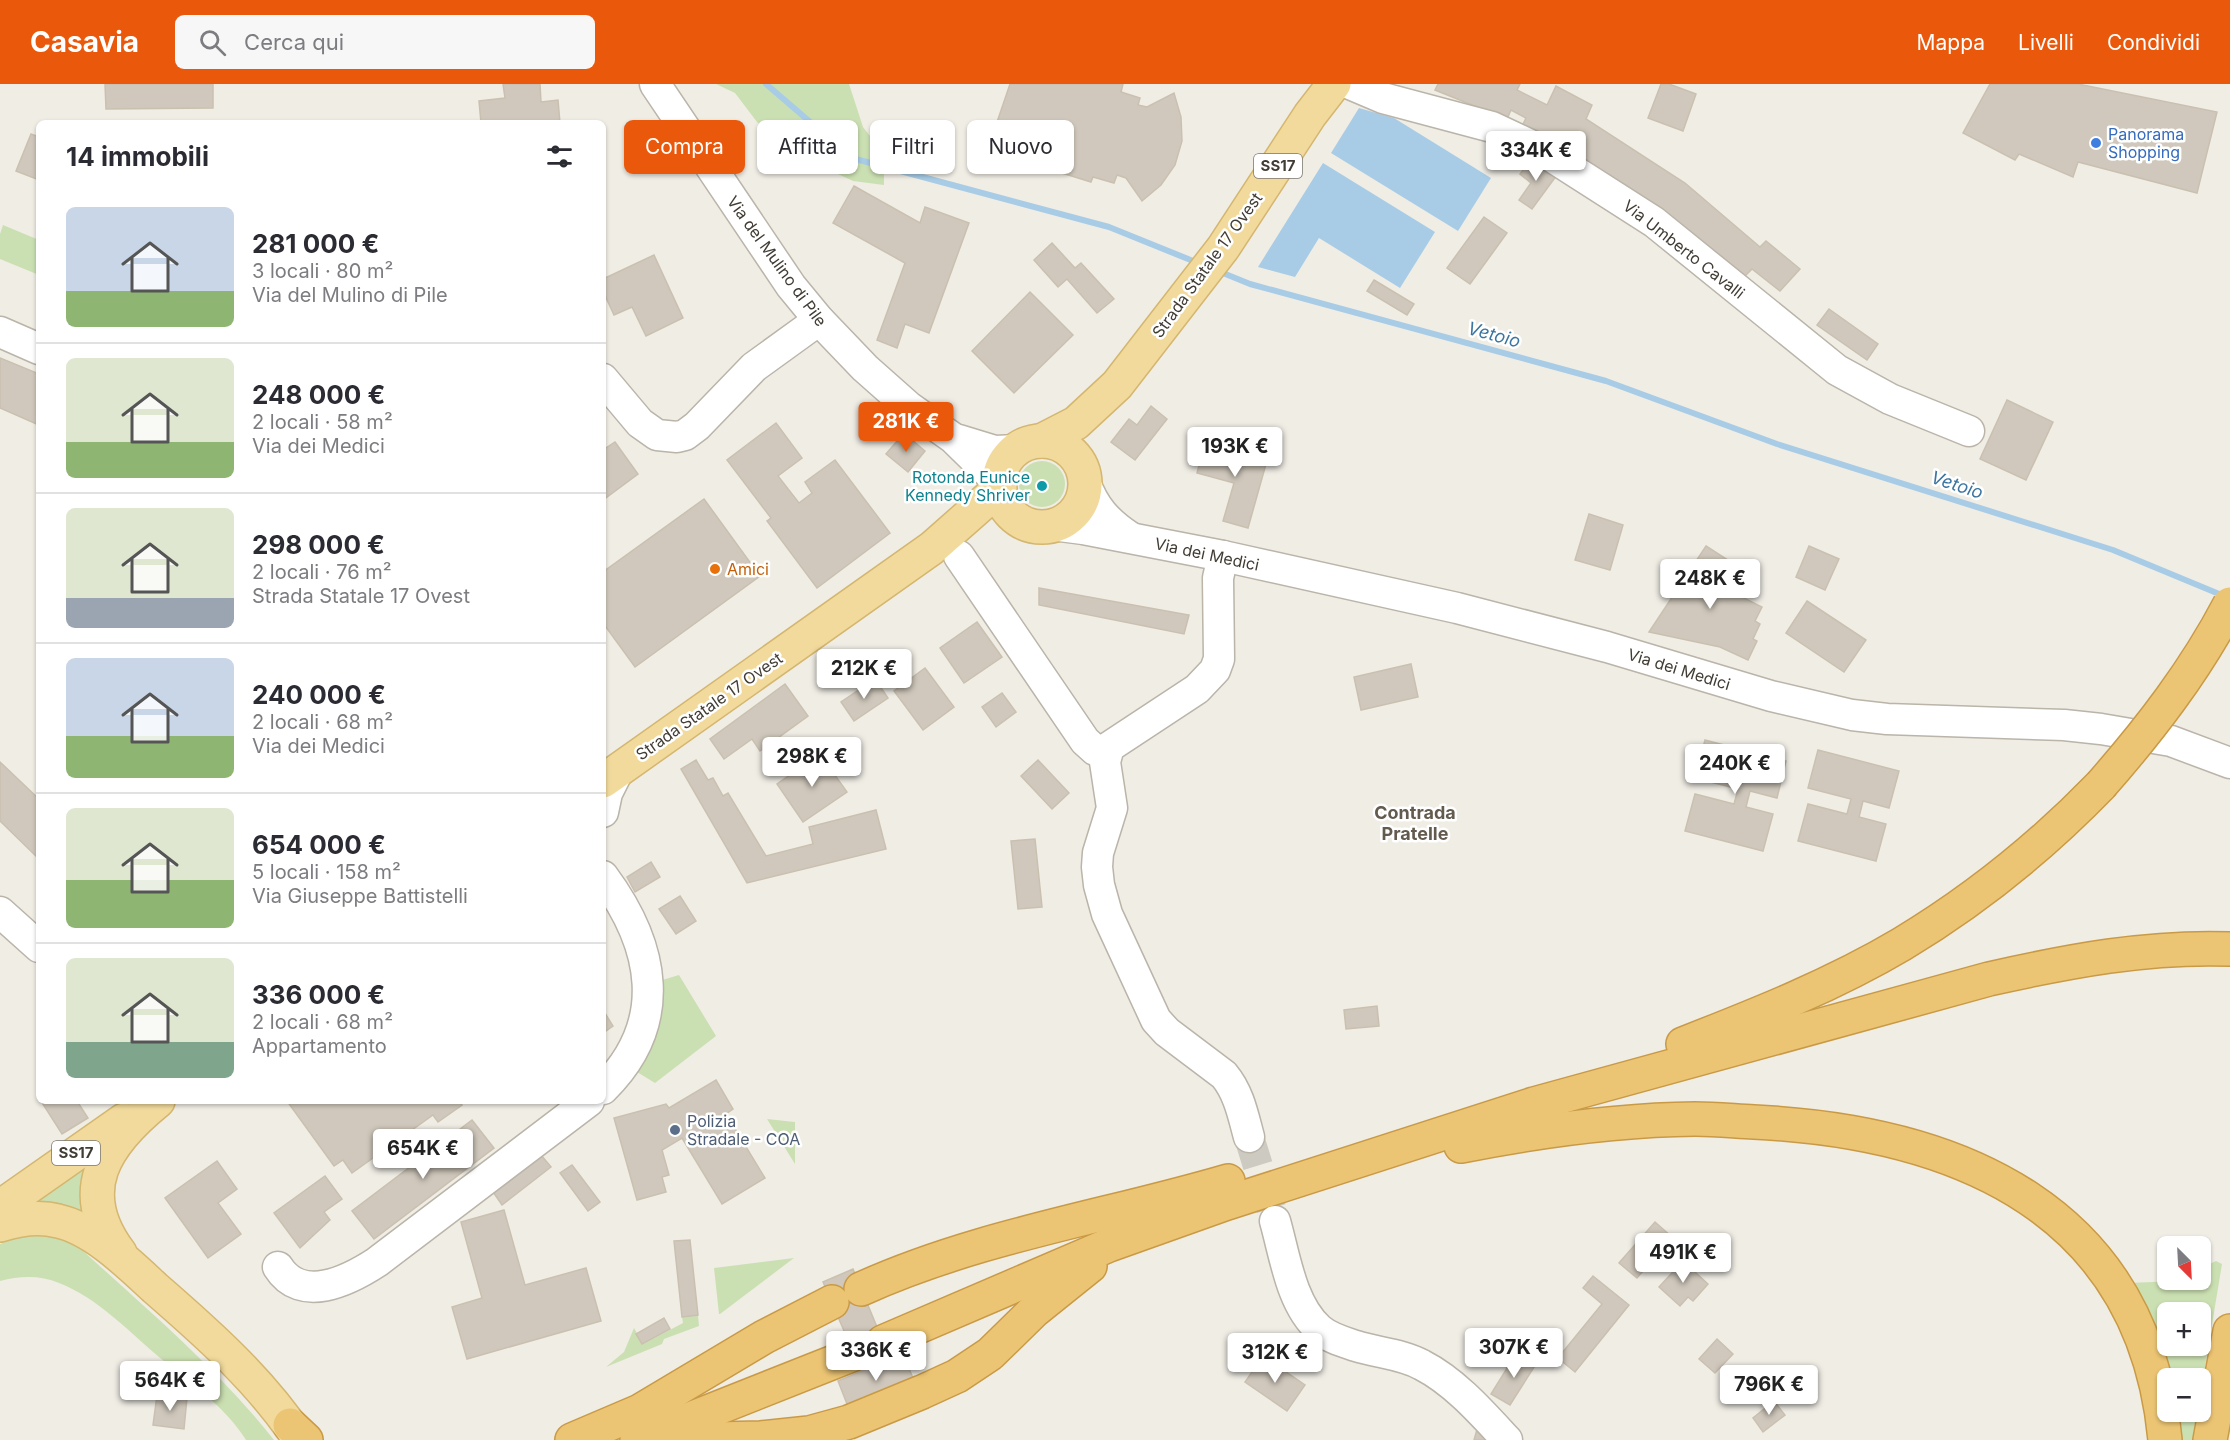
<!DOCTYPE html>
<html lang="it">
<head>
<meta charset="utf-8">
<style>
  :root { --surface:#fff; --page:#f7f7f7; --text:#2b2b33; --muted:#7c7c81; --line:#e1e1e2; --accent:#ea580c }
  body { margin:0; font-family:Inter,sans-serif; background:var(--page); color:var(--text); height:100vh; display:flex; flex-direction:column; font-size:22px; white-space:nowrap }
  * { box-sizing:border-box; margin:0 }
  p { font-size:20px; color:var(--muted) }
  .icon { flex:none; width:33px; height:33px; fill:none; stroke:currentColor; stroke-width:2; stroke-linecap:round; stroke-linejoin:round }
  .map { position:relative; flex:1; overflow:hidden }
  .sheet { position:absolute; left:36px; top:36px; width:570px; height:984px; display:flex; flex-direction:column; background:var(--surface); border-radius:9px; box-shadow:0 2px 4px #0004 }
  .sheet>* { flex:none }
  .top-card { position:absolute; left:624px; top:36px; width:570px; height:54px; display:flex; gap:12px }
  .needle { width:39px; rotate:156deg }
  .controls { position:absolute; left:2157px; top:1152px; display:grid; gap:12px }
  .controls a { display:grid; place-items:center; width:54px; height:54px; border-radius:9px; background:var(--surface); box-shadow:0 2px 4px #0004; font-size:30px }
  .price { position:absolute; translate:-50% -51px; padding:0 14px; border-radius:6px; background:#fff; color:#222; font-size:20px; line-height:39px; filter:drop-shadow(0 2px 3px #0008) }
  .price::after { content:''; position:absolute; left:50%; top:36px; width:18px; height:14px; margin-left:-9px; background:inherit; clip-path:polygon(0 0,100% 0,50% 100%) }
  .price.on { background:var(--accent); color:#fff }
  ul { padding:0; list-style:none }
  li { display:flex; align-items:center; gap:18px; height:150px; padding:0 30px }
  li+li { border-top:2px solid var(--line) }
  li span { display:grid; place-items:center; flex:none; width:168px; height:120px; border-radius:9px; color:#555 }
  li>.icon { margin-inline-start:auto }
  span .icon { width:72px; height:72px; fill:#fffc; stroke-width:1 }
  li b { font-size:26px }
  h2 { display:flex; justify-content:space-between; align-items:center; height:72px; padding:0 30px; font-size:26px }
  .pill { padding:0 21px; border-radius:9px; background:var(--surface); box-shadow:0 2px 4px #0004; font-size:21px; line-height:54px }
  .pill.on { background:var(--accent); color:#fff }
  header { display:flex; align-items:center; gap:36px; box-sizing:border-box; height:84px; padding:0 30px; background:var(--accent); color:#fff }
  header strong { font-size:28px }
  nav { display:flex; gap:33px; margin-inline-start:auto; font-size:21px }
  .search { width:420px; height:54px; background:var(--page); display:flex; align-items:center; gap:15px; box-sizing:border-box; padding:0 21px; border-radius:9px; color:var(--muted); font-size:22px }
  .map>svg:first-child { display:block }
  .green { fill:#cbe0b2; fill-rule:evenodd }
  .water { fill:#a8cce6 }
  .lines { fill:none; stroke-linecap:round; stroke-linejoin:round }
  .stream { stroke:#a8cce6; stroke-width:6 }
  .building { fill:#d0c8bc; stroke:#cac0b0; stroke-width:1.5 }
  .minor-tunnel { stroke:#cdcac2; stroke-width:30; stroke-dasharray:30 15; stroke-linecap:butt }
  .minor-casing { stroke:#bab4a9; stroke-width:33 }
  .major-casing { stroke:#d4b66f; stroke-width:36 }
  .highway-casing { stroke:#c99a46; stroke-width:36 }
  .minor { stroke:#fff; stroke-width:30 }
  .major { stroke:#f1da9c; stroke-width:33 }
  .highway { stroke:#ecc574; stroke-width:33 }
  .highway-bridge-casing { stroke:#c99a46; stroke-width:36; stroke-linecap:butt }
  .highway-bridge { stroke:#ecc574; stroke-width:33 }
  .shop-dot { fill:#3f7fe0; stroke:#fff; stroke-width:2 }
  .culture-dot { fill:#0f9aa8; stroke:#fff; stroke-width:2 }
  .food-dot { fill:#e8710a; stroke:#fff; stroke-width:2 }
  .service-dot { fill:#5c6f8a; stroke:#fff; stroke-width:2 }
  .labels { text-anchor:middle; stroke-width:5; stroke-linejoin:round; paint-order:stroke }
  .shield { fill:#fff; stroke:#7a7772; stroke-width:1.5 }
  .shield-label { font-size:15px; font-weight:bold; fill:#413d35 }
  .shop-label { font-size:16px; fill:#366cbe; stroke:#fff; text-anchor:start }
  .street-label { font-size:16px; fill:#413d35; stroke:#fff }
  .culture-label { font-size:16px; fill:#0d838f; stroke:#fff; text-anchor:end }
  .food-label { font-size:16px; fill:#c56008; stroke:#fff; text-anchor:start }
  .service-label { font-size:16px; fill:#4e5e75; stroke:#fff; text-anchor:start }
  .water-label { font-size:18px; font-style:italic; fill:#3c75a0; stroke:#fff }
  .neighbourhood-label { font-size:18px; font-weight:bold; fill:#635b4e; stroke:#fff }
</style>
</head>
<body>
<header>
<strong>Casavia</strong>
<div class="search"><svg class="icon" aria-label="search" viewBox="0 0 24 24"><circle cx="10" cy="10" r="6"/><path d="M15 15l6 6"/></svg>Cerca qui</div>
<nav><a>Mappa</a><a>Livelli</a><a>Condividi</a></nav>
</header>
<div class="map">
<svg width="2230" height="1356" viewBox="0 0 2230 1356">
  <rect width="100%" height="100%" fill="#f0ede5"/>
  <!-- green -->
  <g class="green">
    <polygon points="716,0 849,0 863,43 884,70 884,101 853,97 825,84 757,38 735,9"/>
    <polygon points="3,141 39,156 39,191 0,175 0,150"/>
    <circle cx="1042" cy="400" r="23"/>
    <polygon points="679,891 716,952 655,999 637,988 651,962 659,897"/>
    <polygon points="767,1035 795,1038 795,1080"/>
    <polygon points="103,1059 87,1131 16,1121"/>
    <path d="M 38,1151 C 55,1153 67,1157 82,1166 C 149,1227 218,1285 274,1356 L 246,1356 C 224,1321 190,1299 159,1273 C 128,1247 98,1214 59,1199 C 40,1191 20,1192 0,1197 L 0,1160 L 22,1152 Z"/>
    <polygon points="794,1174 720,1230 719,1230 714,1184"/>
    <path d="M 2216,1177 L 2222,1180 L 2201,1307 L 2200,1294 L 2171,1294 L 2160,1261 L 2128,1199 L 2200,1196 L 2201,1184 ZM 2168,1228 L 2200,1228 L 2200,1262 L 2168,1262 Z"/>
    <polygon points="698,1231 699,1242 664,1255 662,1260 606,1283 624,1268 634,1244 643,1260 683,1239 682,1233"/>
    <polygon points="2178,1328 2197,1328 2192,1356 2181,1356"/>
  </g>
  <!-- water -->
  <g class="water">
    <polygon points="1359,24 1394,34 1491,94 1458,147 1331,69"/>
    <polygon points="1323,79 1435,148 1400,204 1319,154 1295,193 1258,183"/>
  </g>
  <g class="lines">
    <!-- stream -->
    <g class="stream">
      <polyline points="766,0 852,74 1109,143 1198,179"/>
      <polyline points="1218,187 1250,200 1606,297 1777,360 2113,466 2224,512"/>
    </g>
  </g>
  <!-- building -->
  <g class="building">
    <polygon points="105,0 213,0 213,24 106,25"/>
    <polygon points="503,0 540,0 541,18 558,16 560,39 481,39 479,17 505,14"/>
    <polygon points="1010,0 1123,0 1121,8 1140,14 1138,21 1147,23 1174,9 1181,33 1182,57 1175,81 1161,101 1142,117 1126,94 1117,91 1114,99 1093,93 1091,98 1017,75 1009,71 1003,64 1000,55 1001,46 995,44"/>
    <polygon points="1438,0 1520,0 1517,6 1547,21 1556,2 1592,21 1586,35 1685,99 1760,163 1766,157 1800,185 1780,207 1752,185 1740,197 1520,46 1526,34 1511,26 1507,35 1435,6"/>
    <polygon points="1661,0 1669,0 1696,10 1683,47 1648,34"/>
    <polygon points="1990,0 2078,0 2217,28 2197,109 2078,78 2073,93 2019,70 2015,76 1963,49"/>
    <polygon points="31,50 39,53 39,96 16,87"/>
    <polygon points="1532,74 1557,91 1532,125 1519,116 1531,99 1520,90"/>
    <polygon points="854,102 920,139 925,123 969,139 929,249 905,240 897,264 877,256 905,179 833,139"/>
    <polygon points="1484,133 1507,149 1470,200 1447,184"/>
    <polygon points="1052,159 1075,184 1081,179 1114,215 1097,229 1067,195 1058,203 1034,176"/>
    <polygon points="654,171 683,234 646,252 632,223 614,231 603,207 603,195"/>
    <polygon points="1374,196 1414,220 1407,231 1367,207"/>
    <polygon points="1030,208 1073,251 1014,309 972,267"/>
    <polygon points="1829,225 1878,260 1867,276 1817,241"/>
    <polygon points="0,274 39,290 39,341 0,324"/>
    <polygon points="2007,316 2053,338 2026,396 1980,375"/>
    <polygon points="1151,322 1167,335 1135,376 1111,358 1129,335 1137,341"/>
    <polygon points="776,339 802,374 778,392 799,419 812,409 805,398 835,376 890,449 817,504 767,437 771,434 727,376"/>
    <polygon points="904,349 925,367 908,388 886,370"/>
    <polygon points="1206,356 1268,373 1248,444 1223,437 1234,399 1197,389"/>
    <polygon points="615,358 638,390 603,416 603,366"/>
    <polygon points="704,415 760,492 635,583 603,539 603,488"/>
    <polygon points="1589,430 1623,441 1610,486 1575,476"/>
    <polygon points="1706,462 1734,480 1720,502 1762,523 1755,537 1760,540 1753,555 1757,557 1748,576 1720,563 1649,548"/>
    <polygon points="1809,462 1839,475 1825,506 1796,493"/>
    <polygon points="1039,504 1189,531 1184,550 1039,521"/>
    <polygon points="1807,517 1866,556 1844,588 1786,549"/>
    <polygon points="977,538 1002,573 964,599 940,564"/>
    <polygon points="1411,580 1418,613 1361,626 1354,593"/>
    <polygon points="925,584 954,623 923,646 894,607"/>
    <polygon points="875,595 888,614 854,637 841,618"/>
    <polygon points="785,600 808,632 760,667 752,655 724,675 710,655"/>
    <polygon points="1002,609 1016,628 996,643 982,623"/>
    <polygon points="1705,656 1786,677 1777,714 1750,707 1746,723 1773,730 1763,767 1685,747 1695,710 1734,720 1738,705 1695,694"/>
    <polygon points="1818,666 1899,687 1889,724 1863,717 1859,733 1886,740 1876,777 1798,757 1808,720 1847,730 1851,715 1808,704"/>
    <polygon points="820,670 847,708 803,738 777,700"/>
    <polygon points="696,676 708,696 713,694 723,712 728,709 766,772 813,760 809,743 876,726 886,765 747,799 681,685"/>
    <polygon points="1038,676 1069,709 1052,725 1021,692"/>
    <polygon points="0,678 39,715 39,775 0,737"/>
    <polygon points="1035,755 1042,823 1018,825 1011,757"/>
    <polygon points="651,778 660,793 635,808 627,793"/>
    <polygon points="680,812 696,837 676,850 659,825"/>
    <polygon points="1377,922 1379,942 1346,945 1344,926"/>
    <polygon points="603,926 613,942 603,949"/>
    <polygon points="716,996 733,1025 726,1030 765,1094 722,1120 682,1054 662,1066 669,1091 662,1093 666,1108 637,1116 614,1034 666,1020 669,1024"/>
    <polygon points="41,1017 77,1017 88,1034 62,1050"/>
    <polygon points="287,1017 459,1017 462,1021 438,1038 433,1031 352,1089 343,1076 334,1082"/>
    <polygon points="472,1036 494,1064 374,1155 352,1127"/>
    <polygon points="541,1071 551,1083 502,1121 493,1108"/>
    <polygon points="217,1077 237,1105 218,1119 241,1150 208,1174 165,1114"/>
    <polygon points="572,1081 600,1118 588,1127 560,1089"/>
    <polygon points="325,1092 342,1115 324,1128 330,1136 300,1164 274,1129"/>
    <polygon points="504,1126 525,1201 586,1184 601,1237 467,1275 452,1223 482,1214 461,1138"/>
    <polygon points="1655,1138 1672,1153 1637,1194 1619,1179"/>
    <polygon points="690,1156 698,1231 682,1233 674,1157"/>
    <polygon points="1683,1177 1708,1200 1693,1217 1688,1213 1680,1222 1659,1203"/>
    <polygon points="853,1185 889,1272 860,1284 823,1198"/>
    <polygon points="1593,1192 1629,1221 1575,1288 1558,1274 1602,1220 1583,1204"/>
    <polygon points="664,1234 670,1245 642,1260 636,1250"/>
    <polygon points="1717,1255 1733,1270 1715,1289 1699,1275"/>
    <polygon points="1517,1268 1536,1280 1510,1321 1491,1310"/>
    <polygon points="903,1270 915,1299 849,1325 838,1297"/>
    <polygon points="1263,1272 1305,1301 1287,1327 1245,1298"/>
    <polygon points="157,1311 187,1314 184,1345 153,1341"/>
    <polygon points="1774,1317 1785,1331 1763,1348 1753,1334"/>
    <polygon points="1478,1342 1498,1356 1474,1356"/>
  </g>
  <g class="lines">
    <!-- minor-tunnel -->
    <polyline class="minor-tunnel" points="1249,1053 1275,1137"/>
    <!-- minor casing -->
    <g class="minor-casing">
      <g id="minor">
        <polyline points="655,0 791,202 819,236 865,284 909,323 953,354 1000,400"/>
        <polyline points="1350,0 1383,14 1492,43 1543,67 1654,138 1837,286 1890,315 1969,347"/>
        <polyline points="0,248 39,265"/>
        <polyline points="603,295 640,339 657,351 677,353 685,351 697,342 754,283 819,236"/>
        <polyline points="959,356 995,367 1017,366"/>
        <path d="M 1085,398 C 1094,423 1107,438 1130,453"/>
        <polyline points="1052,441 1083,445 1223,472 1457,524 1607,563 1771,612 1852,631 1887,635 2064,641 2101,645 2171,657 2230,679"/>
        <polyline points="959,472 1085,657 1095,666 1106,670"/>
        <path d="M 1223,472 L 1218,494 L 1219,575 L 1215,586 L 1197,605 L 1109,663 L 1105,678 L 1112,724 L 1098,769 L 1097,783 L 1099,801 L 1107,830 L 1156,936 L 1167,948 L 1224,991 C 1239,1009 1243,1031 1249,1053"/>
        <polyline points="603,728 607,709 619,685"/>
        <path d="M 603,792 C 655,862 670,939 603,1005"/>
        <polyline points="0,828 39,863"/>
        <path d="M 1275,1137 C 1285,1172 1291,1220 1319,1245 C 1329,1254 1344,1258 1356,1262 C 1378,1269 1402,1270 1422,1281 C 1455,1298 1482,1329 1507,1356"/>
        <path d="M 278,1183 C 301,1220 348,1197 377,1178 L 589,1017"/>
      </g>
    </g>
    <!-- major casing -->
    <g class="major-casing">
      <g id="major">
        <polyline points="1041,357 1076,339 1117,301 1223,164 1310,31 1334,0"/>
        <circle cx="1042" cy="400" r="43"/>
        <polyline points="603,697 932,464 1000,404"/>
        <polyline points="0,1123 124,1036"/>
        <path d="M 0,1141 C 19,1135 39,1132 58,1137 C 94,1145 129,1180 155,1204 C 208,1250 261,1297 300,1356"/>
        <path d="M 120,1169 C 73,1107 105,1060 158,1017"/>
      </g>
    </g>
    <!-- highway casing -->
    <g class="highway-casing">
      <g id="highway">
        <path d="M 1683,960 C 1757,931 1833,901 1902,860 C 1975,816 2041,763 2101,701"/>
        <path d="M 1461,1062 C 1537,1047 1617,1036 1695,1035 C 1715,1035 1734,1037 1754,1038 C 1960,1048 2144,1126 2165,1356"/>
        <path d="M 861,1205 C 978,1152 1106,1133 1228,1097"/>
        <path d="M 883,1258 L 1109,1161 L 1227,1119 L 1534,1020 L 1989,895 C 2069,877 2148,862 2230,865"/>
        <polyline points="290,1341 306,1356"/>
        <polyline points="572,1356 640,1327 764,1253 832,1218"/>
        <polyline points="637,1356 854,1270"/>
        <polyline points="672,1356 761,1354 809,1349 849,1338 922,1308 957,1292 990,1270 1034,1227 1090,1182"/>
        <polyline points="2210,1356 2230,1247"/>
      </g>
    </g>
    <!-- minor -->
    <use href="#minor" class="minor"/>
    <!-- major -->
    <use href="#major" class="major"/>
    <!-- highway -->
    <use href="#highway" class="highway"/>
    <!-- highway-bridge casing -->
    <g class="highway-bridge-casing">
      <path id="highway-bridge" d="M 2101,701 C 2150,645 2195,587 2230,520"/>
    </g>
    <!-- highway-bridge -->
    <use href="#highway-bridge" class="highway-bridge"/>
  </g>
  <!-- markers -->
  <circle class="shop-dot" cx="2096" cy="59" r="6"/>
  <circle class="culture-dot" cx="1042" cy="402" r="6"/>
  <circle class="food-dot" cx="715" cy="485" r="6"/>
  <circle class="service-dot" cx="675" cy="1046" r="6"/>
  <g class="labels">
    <!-- shield labels -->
    <g class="shield">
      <rect x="1254" y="70" width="48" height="24" rx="4.5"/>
      <rect x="52" y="1057" width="48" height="24" rx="4.5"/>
    </g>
    <g class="shield-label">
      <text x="1278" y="87">SS17</text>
      <text x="76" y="1074">SS17</text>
    </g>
    <!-- shop labels -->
    <g class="shop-label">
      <text x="2108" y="56">Panorama<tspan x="2108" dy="18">Shopping</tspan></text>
    </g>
    <!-- street labels -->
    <g class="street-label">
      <text transform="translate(1684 165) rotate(38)" y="6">Via Umberto Cavalli</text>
      <text transform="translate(777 177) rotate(54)" y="6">Via del Mulino di Pile</text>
      <text transform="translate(1207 181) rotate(-54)" y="6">Strada Statale 17 Ovest</text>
      <text transform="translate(1207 470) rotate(12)" y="6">Via dei Medici</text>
      <text transform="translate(1679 585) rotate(17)" y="6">Via dei Medici</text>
      <text transform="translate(709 622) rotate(-35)" y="6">Strada Statale 17 Ovest</text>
    </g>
    <!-- culture labels -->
    <g class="culture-label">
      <text x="1030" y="399">Rotonda Eunice<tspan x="1030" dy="18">Kennedy Shriver</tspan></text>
    </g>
    <!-- food labels -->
    <g class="food-label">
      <text x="727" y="491">Amici</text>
    </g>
    <!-- service labels -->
    <g class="service-label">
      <text x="687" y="1043">Polizia<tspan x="687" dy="18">Stradale - COA</tspan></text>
    </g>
    <!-- water labels -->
    <g class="water-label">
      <text transform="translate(1494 251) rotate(15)" y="6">Vetoio</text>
      <text transform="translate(1957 401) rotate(18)" y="6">Vetoio</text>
    </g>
    <!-- neighbourhood labels -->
    <g class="neighbourhood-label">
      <text x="1415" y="735">Contrada<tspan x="1415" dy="21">Pratelle</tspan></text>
    </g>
  </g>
</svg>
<div class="controls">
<a><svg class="needle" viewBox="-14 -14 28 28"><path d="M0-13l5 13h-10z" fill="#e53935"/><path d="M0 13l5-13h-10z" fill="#7c7c81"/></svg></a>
<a>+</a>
<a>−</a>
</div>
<b class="price" style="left:1536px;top:98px">334K €</b>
<b class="price on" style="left:906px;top:369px">281K €</b>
<b class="price" style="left:1235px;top:394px">193K €</b>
<b class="price" style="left:1710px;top:526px">248K €</b>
<b class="price" style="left:864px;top:616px">212K €</b>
<b class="price" style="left:812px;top:704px">298K €</b>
<b class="price" style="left:1735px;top:711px">240K €</b>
<b class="price" style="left:423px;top:1096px">654K €</b>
<b class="price" style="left:1683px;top:1200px">491K €</b>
<b class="price" style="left:1514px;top:1295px">307K €</b>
<b class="price" style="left:876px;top:1298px">336K €</b>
<b class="price" style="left:1275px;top:1300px">312K €</b>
<b class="price" style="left:170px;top:1328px">564K €</b>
<b class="price" style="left:1769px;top:1332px">796K €</b>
<div class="top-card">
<a class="pill on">Compra</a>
<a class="pill">Affitta</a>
<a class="pill">Filtri</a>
<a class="pill">Nuovo</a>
</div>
<section class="sheet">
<h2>14 immobili<svg class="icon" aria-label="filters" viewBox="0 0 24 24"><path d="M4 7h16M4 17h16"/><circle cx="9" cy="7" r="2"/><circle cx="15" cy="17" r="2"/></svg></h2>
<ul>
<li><span style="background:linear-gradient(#c9d6e8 70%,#8fb573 0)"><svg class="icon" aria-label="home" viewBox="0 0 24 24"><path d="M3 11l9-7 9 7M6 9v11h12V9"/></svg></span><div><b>281 000 €</b><p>3 locali · 80 m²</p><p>Via del Mulino di Pile</p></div></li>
<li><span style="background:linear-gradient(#dfe7d0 70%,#8fb573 0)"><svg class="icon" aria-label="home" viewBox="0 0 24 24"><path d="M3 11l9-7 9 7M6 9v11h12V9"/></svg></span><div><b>248 000 €</b><p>2 locali · 58 m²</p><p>Via dei Medici</p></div></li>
<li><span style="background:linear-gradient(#dfe7d0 75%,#9aa5b1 0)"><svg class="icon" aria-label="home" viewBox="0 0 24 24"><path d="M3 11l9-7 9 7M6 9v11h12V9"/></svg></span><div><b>298 000 €</b><p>2 locali · 76 m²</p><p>Strada Statale 17 Ovest</p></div></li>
<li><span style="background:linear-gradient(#c9d6e8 65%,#8fb573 0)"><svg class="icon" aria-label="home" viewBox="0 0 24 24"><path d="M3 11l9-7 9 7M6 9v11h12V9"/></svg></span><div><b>240 000 €</b><p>2 locali · 68 m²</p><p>Via dei Medici</p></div></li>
<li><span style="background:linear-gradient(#dfe7d0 60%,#8fb573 0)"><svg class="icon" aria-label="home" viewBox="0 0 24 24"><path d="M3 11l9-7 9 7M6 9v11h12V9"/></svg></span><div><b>654 000 €</b><p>5 locali · 158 m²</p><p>Via Giuseppe Battistelli</p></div></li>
<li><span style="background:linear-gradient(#dfe7d0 70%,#7fa58c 0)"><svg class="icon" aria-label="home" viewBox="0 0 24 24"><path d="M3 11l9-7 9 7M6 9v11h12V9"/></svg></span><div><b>336 000 €</b><p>2 locali · 68 m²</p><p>Appartamento</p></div></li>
</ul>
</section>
</div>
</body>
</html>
